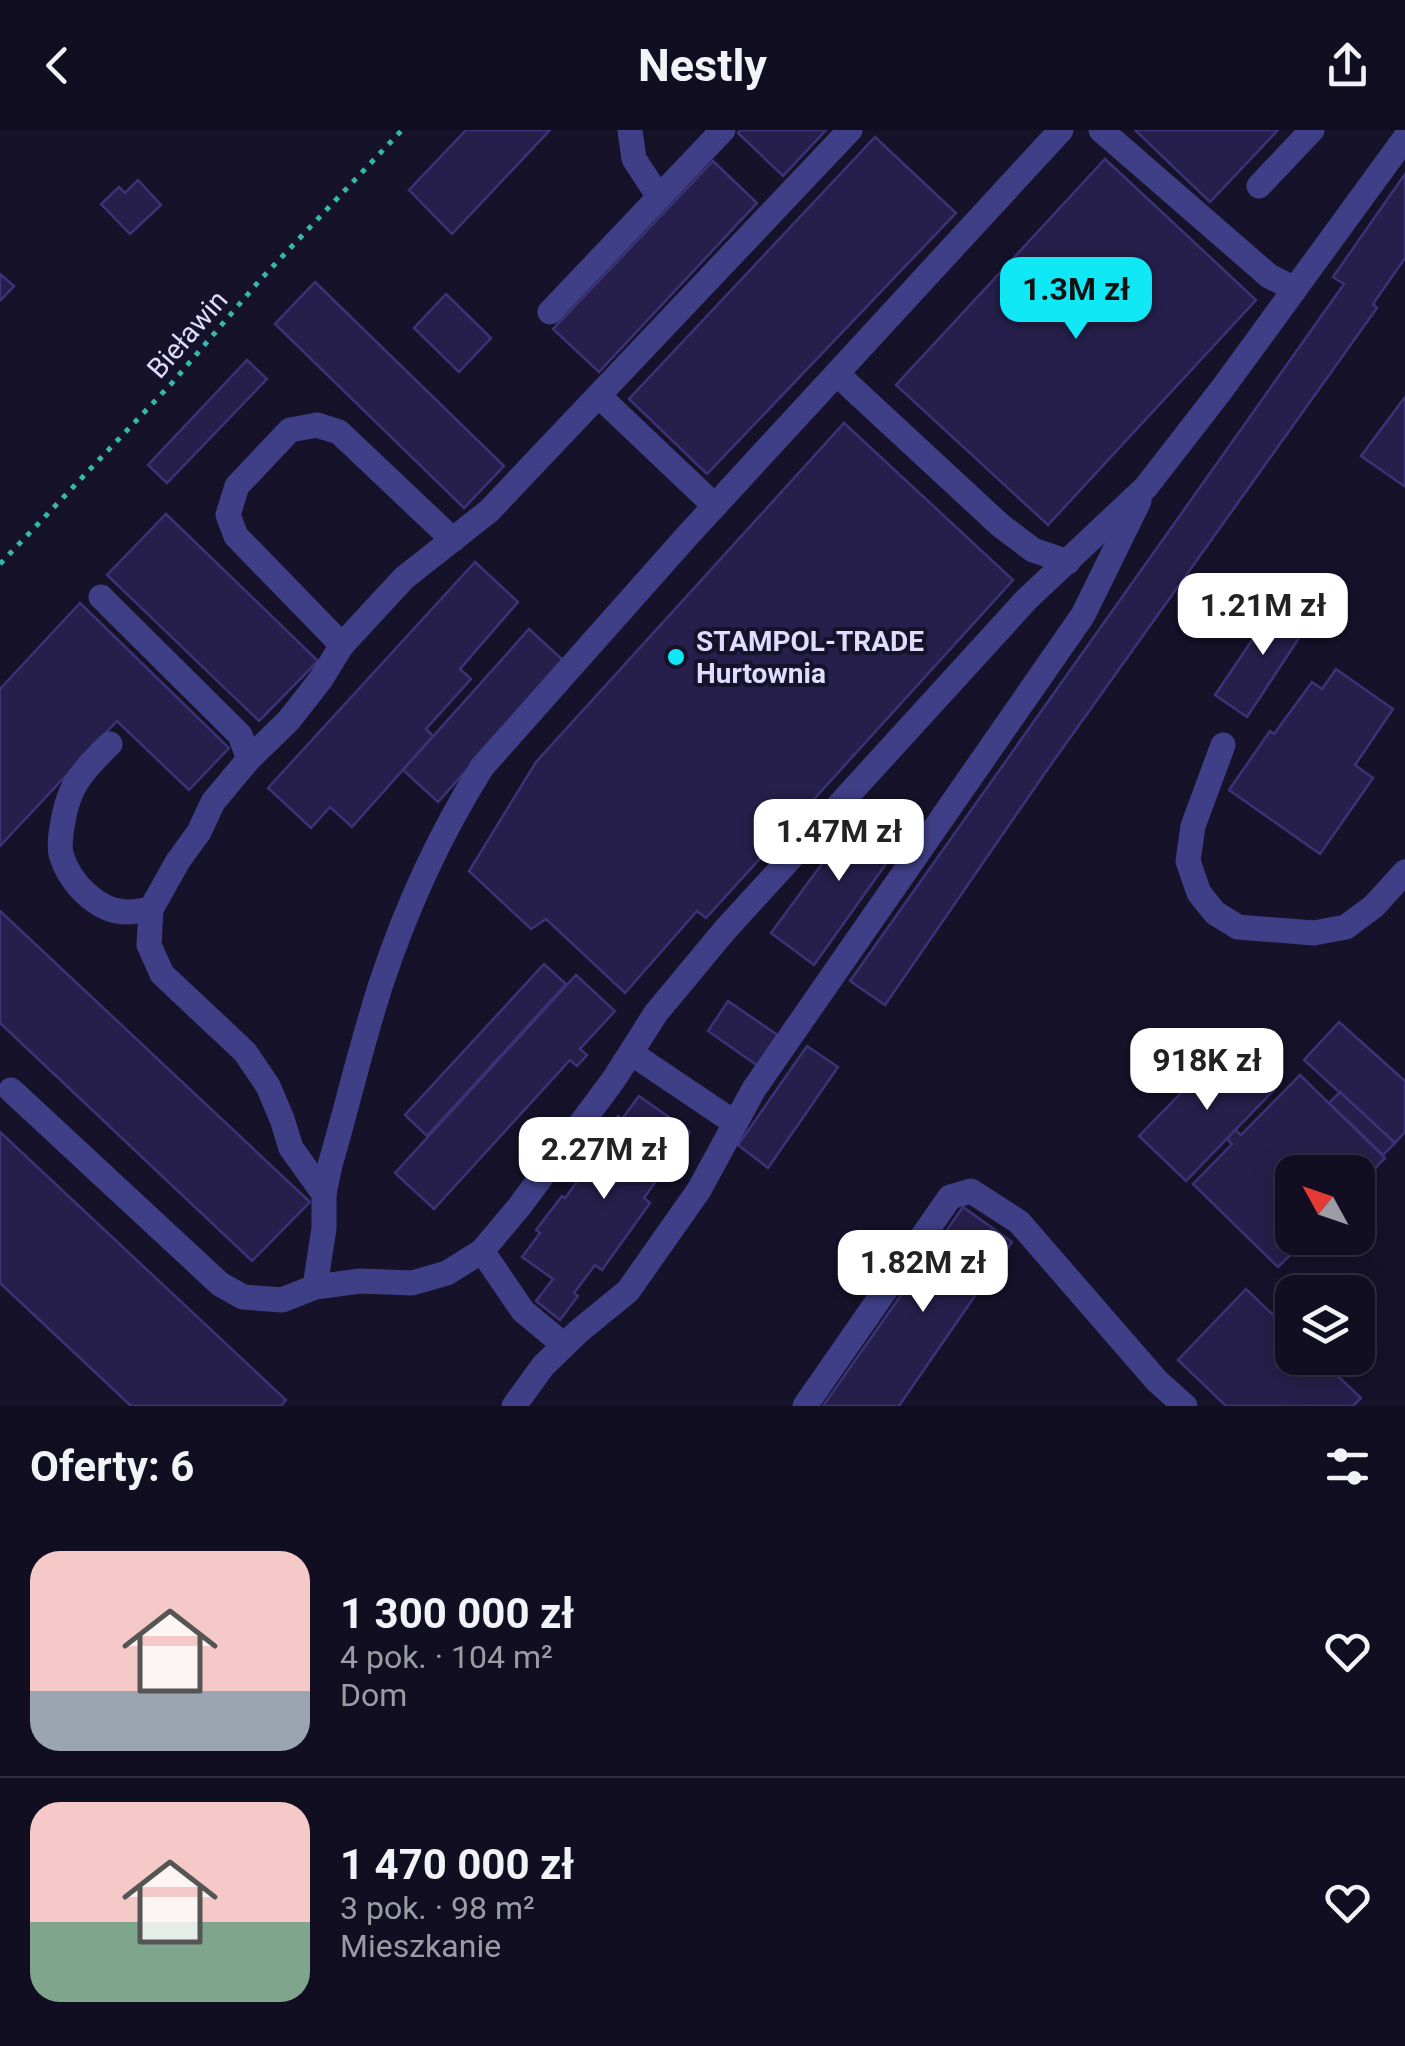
<!DOCTYPE html>
<html lang="pl">
<head>
<meta charset="utf-8">
<style>
  :root { --surface:#100e20; --page:#191729; --text:#f1f3f6; --muted:#9c9ca5; --line:#302e3e; --accent:#10e8f6 }
  body { margin:0; font-family:Roboto,sans-serif; background:var(--page); color:var(--text); height:100vh; display:flex; flex-direction:column; font-size:38px; white-space:nowrap }
  * { box-sizing:border-box; margin:0 }
  p { font-size:32px; color:var(--muted) }
  .icon { flex:none; width:55px; height:55px; fill:none; stroke:currentColor; stroke-width:2; stroke-linecap:round; stroke-linejoin:round }
  .map { position:relative; height:1276px; overflow:hidden }
  .drawer { display:flex; flex-direction:column; background:var(--surface); flex:1 }
  .drawer>* { flex:none }
  .needle { width:65px; rotate:310deg }
  .fabs { position:absolute; left:1275px; top:1025px; display:grid; gap:20px }
  .fabs a { display:grid; place-items:center; width:100px; height:100px; border-radius:20px; background:var(--surface); box-shadow:0 5px 25px #0003,0 0 0 2px var(--line); font-size:50px }
  .price { position:absolute; translate:-50% -85px; padding:0 22px; border-radius:20px; background:#fff; color:#222; font-size:32px; line-height:65px; filter:drop-shadow(0 2px 5px #0008) }
  .price::after { content:''; position:absolute; left:50%; top:60px; width:30px; height:22px; margin-left:-15px; background:inherit; clip-path:polygon(0 0,100% 0,50% 100%) }
  .price.selected { background:var(--accent); color:#111 }
  ul { padding:0; list-style:none }
  li { display:flex; align-items:center; gap:30px; height:250px; padding:0 30px }
  li+li { border-top:2px solid var(--line) }
  li span { display:grid; place-items:center; flex:none; width:280px; height:200px; border-radius:30px; color:#555 }
  li>.icon { margin-inline-start:auto }
  span .icon { width:120px; height:120px; fill:#fffc; stroke-width:1 }
  li b { font-size:42px }
  h2 { display:flex; justify-content:space-between; align-items:center; height:120px; padding:0 30px; font-size:42px }
  header { display:flex; justify-content:space-between; align-items:center; height:130px; padding:0 30px; background:var(--surface); font-size:45px; font-weight:700 }
  .map>svg:first-child { display:block }
  .building { fill:#261f4b; stroke:#3c3276; stroke-width:2.5 }
  .lines { fill:none; stroke-linecap:round; stroke-linejoin:round }
  .path { stroke:#35b9ac; stroke-width:5; stroke-dasharray:5 8; stroke-linecap:butt }
  .minor { stroke:#3f3f87; stroke-width:25 }
  .poi-dot { fill:#10e8f6; stroke:#15122a; stroke-width:4 }
  .labels { text-anchor:middle; stroke-width:8; stroke-linejoin:round; paint-order:stroke }
  .street-label { font-size:28px; fill:#dfdcfe; stroke:#15122a }
  .poi-label { font-size:28px; font-weight:bold; fill:#dfdcfe; stroke:#15122a; text-anchor:start }
</style>
</head>
<body>
<header><svg class="icon" aria-label="back" viewBox="0 0 24 24"><path d="M15 5l-7 7 7 7"/></svg>Nestly<svg class="icon" aria-label="share" viewBox="0 0 24 24"><path d="M12 15V3M7 8l5-5 5 5M5 13v7h14v-7"/></svg></header>
<div class="map">
<svg width="1405" height="1276" viewBox="0 0 1405 1276">
  <rect width="100%" height="100%" fill="#15122a"/>
  <!-- building -->
  <g class="building">
    <polygon points="466,0 550,0 452,104 409,60"/>
    <polygon points="740,0 826,0 783,46 738,3"/>
    <polygon points="1135,0 1278,0 1210,72"/>
    <polygon points="875,7 956,83 707,344 629,269"/>
    <polygon points="1105,29 1256,170 1048,395 896,255"/>
    <polygon points="713,31 757,73 599,242 553,199"/>
    <polygon points="1405,44 1405,128 1373,174 1377,178 1047,640 885,875 850,851 1344,154 1333,147"/>
    <polygon points="138,50 161,75 130,104 101,74 119,57 125,63"/>
    <polygon points="0,144 14,156 1,170 0,169"/>
    <polygon points="315,152 504,336 464,378 275,194"/>
    <polygon points="446,164 491,208 459,242 414,198"/>
    <polygon points="247,230 267,249 167,353 148,335"/>
    <polygon points="1405,267 1405,354 1404,356 1361,326"/>
    <polygon points="844,293 1013,450 706,788 697,781 625,863 546,789 531,799 469,741 536,632"/>
    <polygon points="166,384 318,531 259,591 107,445"/>
    <polygon points="475,432 518,472 460,539 471,549 426,599 433,606 352,697 330,677 311,698 268,658"/>
    <polygon points="1279,470 1311,490 1247,587 1215,565"/>
    <polygon points="80,473 229,618 189,660 117,591 0,716 0,559"/>
    <polygon points="529,499 564,531 438,672 403,640"/>
    <polygon points="1336,539 1393,579 1355,635 1373,648 1320,724 1229,660 1270,601 1274,604 1312,552 1322,559"/>
    <polygon points="866,674 908,703 814,835 771,803"/>
    <polygon points="0,781 310,1072 252,1131 0,893"/>
    <polygon points="544,834 566,854 427,1006 405,985"/>
    <polygon points="576,845 615,881 580,919 587,925 577,936 570,930 434,1079 395,1043"/>
    <polygon points="728,871 779,906 758,936 708,901"/>
    <polygon points="1339,892 1405,951 1405,1002 1395,1013 1304,930"/>
    <polygon points="1228,915 1274,960 1186,1051 1139,1006"/>
    <polygon points="807,916 838,937 768,1038 738,1015"/>
    <polygon points="1300,945 1385,1028 1358,1056 1358,1042 1292,1042 1292,1108 1308,1108 1278,1137 1193,1054 1232,1014 1227,1009 1235,1000 1241,1005"/>
    <polygon points="1340,962 1395,1013 1383,1025 1329,973"/>
    <polygon points="639,966 690,1002 644,1068 650,1073 602,1140 595,1135 574,1163 578,1166 560,1190 536,1171 553,1149 522,1127 540,1103 536,1100 562,1066 565,1068 597,1025 593,1022 618,986 622,989"/>
    <polygon points="0,1002 286,1270 281,1276 131,1276 0,1153"/>
    <polygon points="963,1077 1012,1112 899,1276 823,1276"/>
    <polygon points="1246,1159 1292,1203 1292,1228 1319,1228 1361,1268 1353,1276 1226,1276 1178,1230"/>
  </g>
  <g class="lines">
    <!-- path -->
    <polyline class="path" points="0,434 172,253 260,150 402,0"/>
    <!-- minor -->
    <g class="minor">
      <polyline points="630,0 634,29 659,67"/>
      <polyline points="1101,0 1269,146 1295,159"/>
      <polyline points="1259,56 1312,0"/>
      <polyline points="550,182 723,0"/>
      <polyline points="837,244 1000,395 1033,420 1068,432"/>
      <polyline points="599,266 715,376"/>
      <polyline points="101,467 240,605 249,629"/>
      <polyline points="342,515 236,406 228,385 237,356 290,300 317,295 339,302 453,410"/>
      <path d="M 110,614 C 96,628 78,645 71,663 C 65,676 58,710 61,724 C 69,752 97,782 127,782 C 135,782 143,780 151,779"/>
      <polyline points="1223,615 1193,696 1188,731 1199,763 1215,783 1238,797 1314,803 1346,797 1374,776 1405,742"/>
      <polyline points="631,923 735,993"/>
      <polyline points="11,960 220,1154 243,1167 282,1170 315,1157 360,1151 412,1153 447,1143 482,1121 519,1077 614,949 656,883 725,800 1027,469 1146,357 1222,259 1405,8"/>
      <path d="M 324,1064 L 330,1035 C 348,974 362,911 382,851 C 407,776 440,704 482,637 L 688,405 L 1061,0"/>
      <polyline points="482,1121 523,1181 564,1215"/>
      <polyline points="315,1157 324,1098 324,1064 291,1018 282,989 268,956 245,922 162,844 149,815 151,779 178,731 199,702 213,672 249,629 289,590 321,549 342,515 404,448 489,381 850,0"/>
      <polyline points="514,1276 543,1236 579,1201 628,1161 699,1060 754,959 1083,485 1139,371"/>
      <polyline points="805,1276 950,1067 971,1061 1019,1092 1157,1251 1185,1276"/>
    </g>
  </g>
  <!-- markers -->
  <circle class="poi-dot" cx="676" cy="527" r="10"/>
  <g class="labels">
    <!-- street labels -->
    <g class="street-label">
      <text transform="translate(187 204) rotate(-49)" y="10">Bieławin</text>
    </g>
    <!-- poi labels -->
    <g class="poi-label">
      <text x="696" y="521">STAMPOL-TRADE<tspan x="696" dy="32">Hurtownia</tspan></text>
    </g>
  </g>
</svg>
<div class="fabs">
<a><svg class="needle" viewBox="-14 -14 28 28"><path d="M0-13l5 13h-10z" fill="#e53935"/><path d="M0 13l5-13h-10z" fill="#9c9ca5"/></svg></a>
<a><svg class="icon" aria-label="layers" viewBox="0 0 24 24"><path d="M12 4l9 5-9 5-9-5zM3 14l9 5 9-5"/></svg></a>
</div>
<b class="price selected" style="left:1076px;top:212px">1.3M zł</b>
<b class="price" style="left:1263px;top:528px">1.21M zł</b>
<b class="price" style="left:839px;top:754px">1.47M zł</b>
<b class="price" style="left:1207px;top:983px">918K zł</b>
<b class="price" style="left:604px;top:1072px">2.27M zł</b>
<b class="price" style="left:923px;top:1185px">1.82M zł</b>
</div>
<section class="drawer">
<h2>Oferty: 6<svg class="icon" aria-label="filters" viewBox="0 0 24 24"><path d="M4 7h16M4 17h16"/><circle cx="9" cy="7" r="2"/><circle cx="15" cy="17" r="2"/></svg></h2>
<ul>
<li><span style="background:linear-gradient(#f6c9c9 70%,#9aa5b1 0)"><svg class="icon" aria-label="home" viewBox="0 0 24 24"><path d="M3 11l9-7 9 7M6 9v11h12V9"/></svg></span><div><b>1 300 000 zł</b><p>4 pok. · 104 m²</p><p>Dom</p></div><svg class="icon" aria-label="heart" viewBox="0 0 24 24"><path d="M12 20l-8-8c-3-5 5-10 8-4 3-6 11-1 8 4z"/></svg></li>
<li><span style="background:linear-gradient(#f6c9c9 60%,#7fa58c 0)"><svg class="icon" aria-label="home" viewBox="0 0 24 24"><path d="M3 11l9-7 9 7M6 9v11h12V9"/></svg></span><div><b>1 470 000 zł</b><p>3 pok. · 98 m²</p><p>Mieszkanie</p></div><svg class="icon" aria-label="heart" viewBox="0 0 24 24"><path d="M12 20l-8-8c-3-5 5-10 8-4 3-6 11-1 8 4z"/></svg></li>
</ul>
</section>
</body>
</html>
